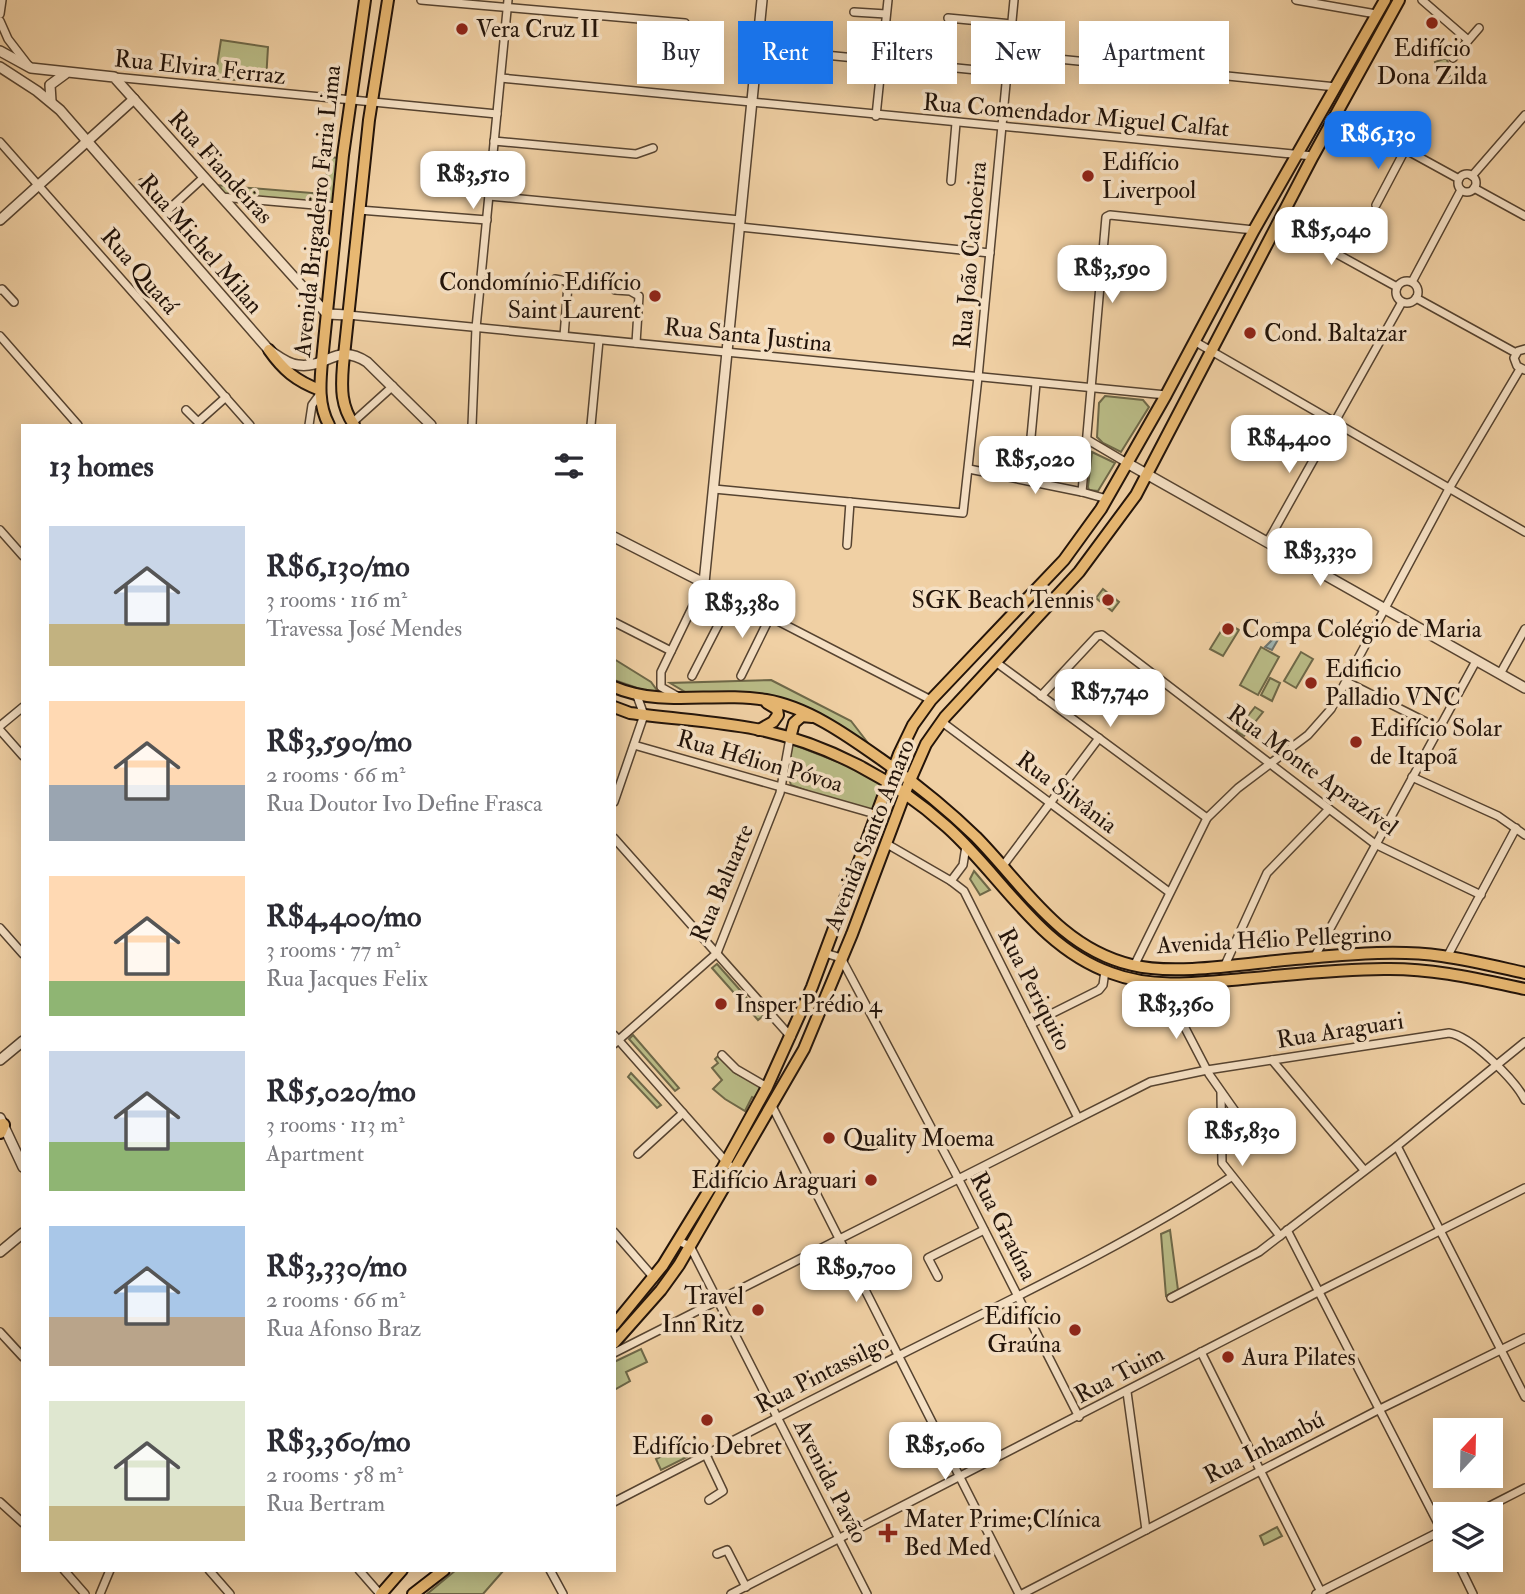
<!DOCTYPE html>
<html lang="en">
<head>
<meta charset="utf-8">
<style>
  :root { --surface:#fff; --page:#f7f7f7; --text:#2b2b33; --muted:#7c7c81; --accent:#1a73e8 }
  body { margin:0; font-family:"IM FELL Double Pica",serif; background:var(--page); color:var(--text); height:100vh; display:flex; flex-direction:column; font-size:26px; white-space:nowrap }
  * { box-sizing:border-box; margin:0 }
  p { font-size:23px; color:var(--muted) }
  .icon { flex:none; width:38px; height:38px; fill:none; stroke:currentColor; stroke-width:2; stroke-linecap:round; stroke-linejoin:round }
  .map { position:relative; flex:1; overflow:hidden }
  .drawer { position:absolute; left:21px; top:424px; width:595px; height:1148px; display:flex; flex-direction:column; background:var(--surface); border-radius:0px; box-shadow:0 4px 18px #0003 }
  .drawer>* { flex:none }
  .guide { position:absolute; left:637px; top:21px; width:665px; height:63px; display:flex; gap:14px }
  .needle { width:46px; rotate:22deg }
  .controls { position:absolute; left:1433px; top:1418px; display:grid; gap:14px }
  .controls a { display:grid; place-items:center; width:70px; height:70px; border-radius:0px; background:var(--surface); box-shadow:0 4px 18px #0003; font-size:35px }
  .price { position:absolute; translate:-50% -60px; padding:0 16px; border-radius:14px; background:#fff; color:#222; font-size:23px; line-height:46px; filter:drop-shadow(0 2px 4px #0008) }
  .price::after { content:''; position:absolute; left:50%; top:42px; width:21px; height:16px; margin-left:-10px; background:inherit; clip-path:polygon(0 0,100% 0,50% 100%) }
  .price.current { background:var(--accent); color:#fff }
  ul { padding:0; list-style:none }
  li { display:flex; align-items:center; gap:21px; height:175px; padding:0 28px }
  li span { display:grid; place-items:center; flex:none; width:196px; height:140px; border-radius:0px; color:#555 }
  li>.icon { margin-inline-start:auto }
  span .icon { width:84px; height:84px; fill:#fffc; stroke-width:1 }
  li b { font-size:30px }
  h2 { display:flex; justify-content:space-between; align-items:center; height:84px; padding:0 28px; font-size:30px }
  .pill { padding:0 24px; border-radius:0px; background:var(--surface); box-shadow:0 4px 18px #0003; font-size:24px; line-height:63px }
  .pill.current { background:var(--accent); color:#fff }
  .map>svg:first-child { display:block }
  .green { fill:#b9bb86; stroke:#6e6848; stroke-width:2 }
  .water { fill:#9eb4b1; stroke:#6d746e; stroke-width:2 }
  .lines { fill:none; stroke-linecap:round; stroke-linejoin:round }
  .minor-casing { stroke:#564330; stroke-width:10 }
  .tertiary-casing { stroke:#564330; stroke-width:12 }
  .primary-casing { stroke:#23140a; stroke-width:14 }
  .trunk-casing { stroke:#23140a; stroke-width:16 }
  .minor { stroke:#f5e0c4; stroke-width:7 }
  .tertiary { stroke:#f5e0c4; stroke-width:9 }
  .primary { stroke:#e8b872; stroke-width:10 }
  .trunk { stroke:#e8b872; stroke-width:12 }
  .poi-dot { fill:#8f2418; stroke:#f5e0c4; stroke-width:2.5 }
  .labels { text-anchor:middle; stroke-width:7; stroke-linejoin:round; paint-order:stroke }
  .poi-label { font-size:24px; fill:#23140a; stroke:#f5e0c4; text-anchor:start }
  .street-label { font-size:24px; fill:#23140a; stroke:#f5e0c4 }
</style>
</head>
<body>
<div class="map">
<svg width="1525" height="1594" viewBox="0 0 1525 1594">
  <rect width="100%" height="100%" fill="#f0d0a4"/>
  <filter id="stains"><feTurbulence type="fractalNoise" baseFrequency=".00286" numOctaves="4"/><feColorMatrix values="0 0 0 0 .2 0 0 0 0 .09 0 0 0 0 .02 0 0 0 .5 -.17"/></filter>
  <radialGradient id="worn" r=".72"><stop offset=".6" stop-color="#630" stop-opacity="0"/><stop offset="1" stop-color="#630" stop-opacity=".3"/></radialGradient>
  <!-- green -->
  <g class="green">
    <polygon points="221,40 268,47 266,81 215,79"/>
    <polygon points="1446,58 1454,75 1443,80 1435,62"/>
    <polygon points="329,157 339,158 335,204 224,194 215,185 324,194"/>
    <polygon points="1105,396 1143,400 1149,407 1121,452 1103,443 1097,437 1099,403"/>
    <polygon points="1092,452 1115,463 1098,491 1089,490 1088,487"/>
    <polygon points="1103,589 1119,602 1112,611 1096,598"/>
    <polygon points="1226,623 1239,630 1223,656 1210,649"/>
    <polygon points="1261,647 1279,657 1258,695 1240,685"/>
    <polygon points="1301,652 1313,659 1296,688 1284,681"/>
    <polygon points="614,659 651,682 659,693 646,691 614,680"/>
    <polygon points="1270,678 1280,683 1272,701 1261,695"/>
    <polygon points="771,680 851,721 868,743 814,711 687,693 670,683"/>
    <polygon points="1255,707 1263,712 1244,736 1236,731"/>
    <polygon points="792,744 856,769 881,784 873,809 865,812 791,785 788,776"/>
    <polygon points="974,871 990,890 980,895 970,879"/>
    <polygon points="717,964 763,1016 758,1020 712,968"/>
    <polygon points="633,1035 679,1088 675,1091 629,1039"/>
    <polygon points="718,1056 735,1073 763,1087 756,1099 752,1097 745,1111 725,1099 713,1089 722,1080 712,1068 718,1063 715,1059"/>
    <polygon points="631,1073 661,1105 657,1108 628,1077"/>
    <polygon points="1170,1230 1178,1290 1166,1296 1161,1234"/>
    <polygon points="641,1349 647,1362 626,1372 630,1381 614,1390 614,1362"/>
    <polygon points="696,1439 701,1450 661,1470 656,1459"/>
    <polygon points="1277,1527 1282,1536 1264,1545 1260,1536"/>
    <polygon points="456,1570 504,1570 483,1594 427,1594"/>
  </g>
  <!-- water -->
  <polygon class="water" points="1279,623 1280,636 1272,650 1265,647 1272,640 1274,624"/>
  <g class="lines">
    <!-- minor casing -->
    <g class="minor-casing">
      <g id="minor">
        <polyline points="421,0 685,23"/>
        <polyline points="1296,0 1376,14"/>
        <polyline points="1422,0 1468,40"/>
        <polyline points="854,12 886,14"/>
        <polyline points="0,14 2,0"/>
        <polyline points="948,18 1012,24"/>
        <polyline points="0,21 8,39 28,65"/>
        <polyline points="1009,54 1336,87"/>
        <polyline points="825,55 1007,73"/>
        <polyline points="1453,58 1479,28"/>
        <polyline points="114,77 497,114"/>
        <polyline points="501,78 1313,156"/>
        <polyline points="1337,112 1459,179"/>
        <polyline points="876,116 888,0"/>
        <polyline points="494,141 636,154 653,148"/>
        <polyline points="0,142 250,425"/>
        <circle cx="1467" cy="183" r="9"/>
        <polyline points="1472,176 1525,115"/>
        <polyline points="951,181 956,123"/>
        <polyline points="142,183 190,237"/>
        <polyline points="1474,188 1525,216"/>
        <polyline points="489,196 740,220"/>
        <polyline points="221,197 338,207"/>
        <polyline points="1376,205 1405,150"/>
        <polyline points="359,210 487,220"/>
        <polyline points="167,211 204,177"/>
        <polyline points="1279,222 1397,287"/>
        <polyline points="740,227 990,253"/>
        <polyline points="555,279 566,281 568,285 564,336"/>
        <circle cx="1407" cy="292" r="11"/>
        <polyline points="1412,282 1461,190"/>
        <polyline points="0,290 2,289 14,302"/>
        <polyline points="615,290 630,291 639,296 636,343"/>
        <polyline points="1416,298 1516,353"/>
        <polyline points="348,315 1166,395"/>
        <polyline points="0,336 78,425"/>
        <polyline points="1194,341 1525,532"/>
        <polyline points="1525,349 1518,351 1514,358 1517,366 1525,370"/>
        <polyline points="186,410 198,422 226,397"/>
        <polyline points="352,423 393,386"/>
        <polyline points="309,425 312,405 320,394"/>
        <polyline points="472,425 476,328 508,0"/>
        <polyline points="591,425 599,340"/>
        <polyline points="1088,440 1127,463"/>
        <polyline points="969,469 1082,492 1107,499"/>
        <polyline points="1027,480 1036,383"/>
        <polyline points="714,489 963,513 978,377 1014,0"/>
        <polyline points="1082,492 1106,217 1110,215 1254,230"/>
        <polyline points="0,530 23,556"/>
        <polyline points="1268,541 1402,302"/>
        <polyline points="847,545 850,502"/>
        <polyline points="614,622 671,651"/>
        <polyline points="997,663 1207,818"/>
        <polyline points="1500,674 1525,629"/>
        <polyline points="692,676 732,598"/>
        <polyline points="741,676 770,617"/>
        <polyline points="1347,682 1438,728"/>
        <polyline points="677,696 661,687 661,672 704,583 931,700"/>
        <polyline points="1041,696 1097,636 1102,635 1375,844 1481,895"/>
        <polyline points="942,722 1169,892"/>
        <polyline points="0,726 23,707"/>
        <polyline points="0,730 23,756"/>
        <polyline points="634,745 875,814"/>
        <polyline points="1412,777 1498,816 1525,835"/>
        <polyline points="614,802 644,715 636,693"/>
        <polyline points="614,838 791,1037"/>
        <polyline points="887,844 951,881 964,891 1078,1118"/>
        <polyline points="1002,867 1099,738"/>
        <polyline points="951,881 963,865 966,846"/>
        <polyline points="0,928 23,954"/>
        <polyline points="825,953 841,958 959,1180 1079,1417"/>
        <polyline points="1447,957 1516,828"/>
        <polyline points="1314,958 1476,661"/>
        <polyline points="1225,965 1267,873 1329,809"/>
        <polyline points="1134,966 1207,818 1238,788 1308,735 1331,709 1450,487 1520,369"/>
        <polyline points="1170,999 1209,1074 1261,1148"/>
        <polyline points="1031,1024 1099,990 1103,985 1105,971"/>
        <polyline points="614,1035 729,1165"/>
        <polyline points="614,1044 717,953 780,793 790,738"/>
        <polyline points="722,1055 736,1069 767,1087"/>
        <polyline points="1272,1060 1364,1170"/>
        <polyline points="1221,1093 1222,1163 1280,1236"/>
        <polyline points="772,1106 1019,1594"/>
        <polyline points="1397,1146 1525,1397"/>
        <polyline points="638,1154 683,1113"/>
        <polyline points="1287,1230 1446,1539"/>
        <polyline points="614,1232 654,1278"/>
        <polyline points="678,1241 690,1246 867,1594"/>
        <polyline points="938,1277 928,1258 984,1230"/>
        <polyline points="1171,1298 1259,1252 1397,1146 1525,1042"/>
        <polyline points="0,1332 23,1357"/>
        <polyline points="1201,1352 1322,1594"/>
        <path d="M 614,1353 L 1150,1082 L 1207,1070 L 1449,1033 C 1471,1036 1515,1080 1525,1100"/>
        <polyline points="1127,1392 1146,1530"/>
        <polyline points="706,1455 723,1491 709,1500"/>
        <polyline points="0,1502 23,1523"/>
        <path d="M 614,1502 C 709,1453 803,1404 898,1356 C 1011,1299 1125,1246 1231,1177"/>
        <polyline points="1474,1514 1525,1488"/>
        <polyline points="717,1554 727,1550 746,1587"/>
        <polyline points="1456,1559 1473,1594"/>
        <polyline points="64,1570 85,1594"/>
        <polyline points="209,1570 230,1594"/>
        <polyline points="359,1570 380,1594"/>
        <polyline points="550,1570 563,1594"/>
        <polyline points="100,1594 110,1570"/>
        <polyline points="731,1594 1320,1291 1525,1188"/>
        <polyline points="1022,1594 1380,1409 1525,1338"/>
        <polyline points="1316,1594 1445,1529"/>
      </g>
    </g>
    <!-- tertiary casing -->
    <g class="tertiary-casing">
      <g id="tertiary">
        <polyline points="0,51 31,68 114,77 327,314 348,315"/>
        <path d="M 0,67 L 37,91 L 60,110 L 269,350 C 278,356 287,364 298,365 C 327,369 336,342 367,362 L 431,425"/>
        <polyline points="51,101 50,85 65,74"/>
        <polyline points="0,220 134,99"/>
        <polyline points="1127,463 1525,688"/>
        <polyline points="614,537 704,583 762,0"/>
        <polyline points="0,1060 23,1041"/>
        <polyline points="0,1118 23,1167"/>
        <polyline points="0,1252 23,1233"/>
      </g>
    </g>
    <!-- primary casing -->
    <g class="primary-casing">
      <g id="primary">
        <path d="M 269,350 C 283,370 296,381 320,390"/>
        <path d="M 329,425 C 318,405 320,383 322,361 L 343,155 L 365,0"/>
        <path d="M 354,425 C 341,406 341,389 343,365 L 369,120 L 388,0"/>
        <path d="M 614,687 C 663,708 715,691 766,700 C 808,707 848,736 882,760 C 915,783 947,809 976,837 C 1024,886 1060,948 1132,965 C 1176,976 1248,963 1295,959 C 1343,955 1394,949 1442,956 C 1470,960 1498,967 1525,973"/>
        <path d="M 614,707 L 630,713 C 672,719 715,721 756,729 C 826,743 894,779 947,827 C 1002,876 1038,947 1111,973 C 1153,989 1198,983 1242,979 C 1289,975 1337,969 1384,969 C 1432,968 1478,979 1525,989"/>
        <polyline points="759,730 773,722 778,715 777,709 767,703"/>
        <polyline points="790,738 794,723 802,716 812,717"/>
        <polyline points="614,1325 663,1265 722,1169 767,1087 812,987 899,754 913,725 931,700 1064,560 1101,509 1166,395 1254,230 1385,0"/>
        <polyline points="614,1343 661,1290 679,1265 804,1049 852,934 908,785 926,744 945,717 1079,572 1136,495 1313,156 1399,0"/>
        <polyline points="381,1594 402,1570"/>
        <polyline points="413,1594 444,1570"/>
      </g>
    </g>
    <!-- trunk casing -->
    <g class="trunk-casing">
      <polyline id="trunk" points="0,1132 3,1125"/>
    </g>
    <!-- minor -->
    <use href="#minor" class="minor"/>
    <!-- tertiary -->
    <use href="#tertiary" class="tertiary"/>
    <!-- primary -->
    <use href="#primary" class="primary"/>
    <!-- trunk -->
    <use href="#trunk" class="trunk"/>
  </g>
  <!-- markers -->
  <g class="poi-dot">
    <circle cx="1432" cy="23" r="7"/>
    <circle cx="462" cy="29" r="7"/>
    <circle cx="1088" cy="176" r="7"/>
    <circle cx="655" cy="296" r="7"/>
    <circle cx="1250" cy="333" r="7"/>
    <circle cx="1108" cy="600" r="7"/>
    <circle cx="1228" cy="629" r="7"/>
    <circle cx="1311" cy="683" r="7"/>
    <circle cx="1356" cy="742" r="7"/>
    <circle cx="721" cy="1004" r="7"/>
    <circle cx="829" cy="1138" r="7"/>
    <circle cx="871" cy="1180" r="7"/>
    <circle cx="758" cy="1310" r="7"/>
    <circle cx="1075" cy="1330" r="7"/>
    <circle cx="1228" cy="1357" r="7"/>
    <circle cx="707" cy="1420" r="7"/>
    <path d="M884.5 1522.5h7v7h7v7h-7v7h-7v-7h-7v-7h7z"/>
  </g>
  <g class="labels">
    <!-- poi labels -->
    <g class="poi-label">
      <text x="476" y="37">Vera Cruz II</text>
      <text x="1432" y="56" text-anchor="middle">Edifício<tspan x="1432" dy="28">Dona Zilda</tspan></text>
      <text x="1102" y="170">Edifício<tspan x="1102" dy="28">Liverpool</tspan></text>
      <text x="641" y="290" text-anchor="end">Condomínio Edifício<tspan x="641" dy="28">Saint Laurent</tspan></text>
      <text x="1264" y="341">Cond. Baltazar</text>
      <text x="1094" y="608" text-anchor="end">SGK Beach Tennis</text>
      <text x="1242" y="637">Compa Colégio de Maria</text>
      <text x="1325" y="677">Edificio<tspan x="1325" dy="28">Palladio VNC</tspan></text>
      <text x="1370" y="736">Edifício Solar<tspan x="1370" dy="28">de Itapoã</tspan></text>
      <text x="735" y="1012">Insper Prédio 4</text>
      <text x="843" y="1146">Quality Moema</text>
      <text x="857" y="1188" text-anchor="end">Edifício Araguari</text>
      <text x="744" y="1304" text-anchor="end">Travel<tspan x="744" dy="28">Inn Ritz</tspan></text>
      <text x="1061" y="1324" text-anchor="end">Edifício<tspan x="1061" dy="28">Graúna</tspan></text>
      <text x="1242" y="1365">Aura Pilates</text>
      <text x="707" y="1454" text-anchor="middle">Edifício Debret</text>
      <text x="904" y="1527">Mater Prime;Clínica<tspan x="904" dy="28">Bed Med</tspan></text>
    </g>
    <!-- street labels -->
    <g class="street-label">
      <text transform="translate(200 67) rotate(6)" y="8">Rua Elvira Ferraz</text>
      <text transform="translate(1076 115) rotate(5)" y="8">Rua Comendador Miguel Calfat</text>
      <text transform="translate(221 167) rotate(48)" y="8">Rua Fiandeiras</text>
      <text transform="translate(317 211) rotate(-84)" y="8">Avenida Brigadeiro Faria Lima</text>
      <text transform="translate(201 244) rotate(49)" y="8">Rua Michel Milan</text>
      <text transform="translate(970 255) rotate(-85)" y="8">Rua João Cachoeira</text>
      <text transform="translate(140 271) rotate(49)" y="8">Rua Quatá</text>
      <text transform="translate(748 335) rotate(6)" y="8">Rua Santa Justina</text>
      <text transform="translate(760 761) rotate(16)" y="8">Rua Hélion Póvoa</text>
      <text transform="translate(1313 770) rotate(36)" y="8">Rua Monte Aprazível</text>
      <text transform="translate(1067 792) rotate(37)" y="8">Rua Silvânia</text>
      <text transform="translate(869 835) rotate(-68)" y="8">Avenida Santo Amaro</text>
      <text transform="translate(722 883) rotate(-67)" y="8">Rua Baluarte</text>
      <text transform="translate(1274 939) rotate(-3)" y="8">Avenida Hélio Pellegrino</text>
      <text transform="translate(1035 989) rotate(63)" y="8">Rua Periquito</text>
      <text transform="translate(1340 1030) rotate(-9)" y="8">Rua Araguari</text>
      <text transform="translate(1004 1226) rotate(63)" y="8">Rua Graúna</text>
      <text transform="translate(822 1373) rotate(-27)" y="8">Rua Pintassilgo</text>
      <text transform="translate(1119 1374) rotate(-28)" y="8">Rua Tuim</text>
      <text transform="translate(1264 1447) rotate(-27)" y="8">Rua Inhambú</text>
      <text transform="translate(831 1481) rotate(63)" y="8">Avenida Pavão</text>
    </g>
  </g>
  <rect width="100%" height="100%" filter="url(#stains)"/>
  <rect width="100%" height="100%" fill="url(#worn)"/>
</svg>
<div class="controls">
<a><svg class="needle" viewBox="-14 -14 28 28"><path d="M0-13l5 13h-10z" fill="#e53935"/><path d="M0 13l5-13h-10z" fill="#7c7c81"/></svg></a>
<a><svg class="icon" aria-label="layers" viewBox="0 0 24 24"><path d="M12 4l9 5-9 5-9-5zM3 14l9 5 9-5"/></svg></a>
</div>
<b class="price current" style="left:1378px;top:171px">R$6,130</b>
<b class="price" style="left:473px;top:211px">R$3,510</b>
<b class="price" style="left:1331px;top:267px">R$5,040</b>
<b class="price" style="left:1112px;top:305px">R$3,590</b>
<b class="price" style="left:1289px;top:475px">R$4,400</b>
<b class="price" style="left:1035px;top:496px">R$5,020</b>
<b class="price" style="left:1320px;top:588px">R$3,330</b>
<b class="price" style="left:742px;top:640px">R$3,380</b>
<b class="price" style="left:1110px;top:729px">R$7,740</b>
<b class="price" style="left:1176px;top:1041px">R$3,360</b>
<b class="price" style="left:1242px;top:1168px">R$5,830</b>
<b class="price" style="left:856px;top:1304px">R$9,700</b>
<b class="price" style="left:945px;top:1482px">R$5,060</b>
<div class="guide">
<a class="pill">Buy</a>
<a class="pill current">Rent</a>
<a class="pill">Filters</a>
<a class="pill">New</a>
<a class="pill">Apartment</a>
</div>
<section class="drawer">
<h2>13 homes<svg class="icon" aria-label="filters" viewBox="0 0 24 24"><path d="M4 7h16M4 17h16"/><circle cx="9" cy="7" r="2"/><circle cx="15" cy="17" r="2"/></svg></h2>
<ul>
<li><span style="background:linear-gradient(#c9d6e8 70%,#c2b280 0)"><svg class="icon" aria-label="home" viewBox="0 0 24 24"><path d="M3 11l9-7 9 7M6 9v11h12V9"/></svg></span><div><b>R$6,130/mo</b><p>3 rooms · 116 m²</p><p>Travessa José Mendes</p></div></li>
<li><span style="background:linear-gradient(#ffd9b3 60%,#9aa5b1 0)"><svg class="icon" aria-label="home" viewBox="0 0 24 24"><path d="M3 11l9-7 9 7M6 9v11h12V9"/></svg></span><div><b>R$3,590/mo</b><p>2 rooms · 66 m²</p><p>Rua Doutor Ivo Define Frasca</p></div></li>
<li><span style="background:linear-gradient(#ffd9b3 75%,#8fb573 0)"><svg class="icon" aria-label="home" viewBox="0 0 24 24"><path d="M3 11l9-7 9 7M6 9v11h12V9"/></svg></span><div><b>R$4,400/mo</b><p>3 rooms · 77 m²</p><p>Rua Jacques Felix</p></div></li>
<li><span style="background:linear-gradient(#c9d6e8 65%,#8fb573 0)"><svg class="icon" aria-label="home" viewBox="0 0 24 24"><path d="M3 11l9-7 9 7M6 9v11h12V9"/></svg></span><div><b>R$5,020/mo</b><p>3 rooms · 113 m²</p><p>Apartment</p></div></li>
<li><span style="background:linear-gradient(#a9c7e8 65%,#b9a48a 0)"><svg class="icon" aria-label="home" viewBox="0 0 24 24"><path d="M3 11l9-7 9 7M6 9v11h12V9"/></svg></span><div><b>R$3,330/mo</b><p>2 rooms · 66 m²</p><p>Rua Afonso Braz</p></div></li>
<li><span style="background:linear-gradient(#dfe7d0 75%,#c2b280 0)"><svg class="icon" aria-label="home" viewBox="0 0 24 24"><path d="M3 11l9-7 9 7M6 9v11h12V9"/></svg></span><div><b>R$3,360/mo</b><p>2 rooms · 58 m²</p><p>Rua Bertram</p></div></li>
</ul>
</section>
</div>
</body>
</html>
